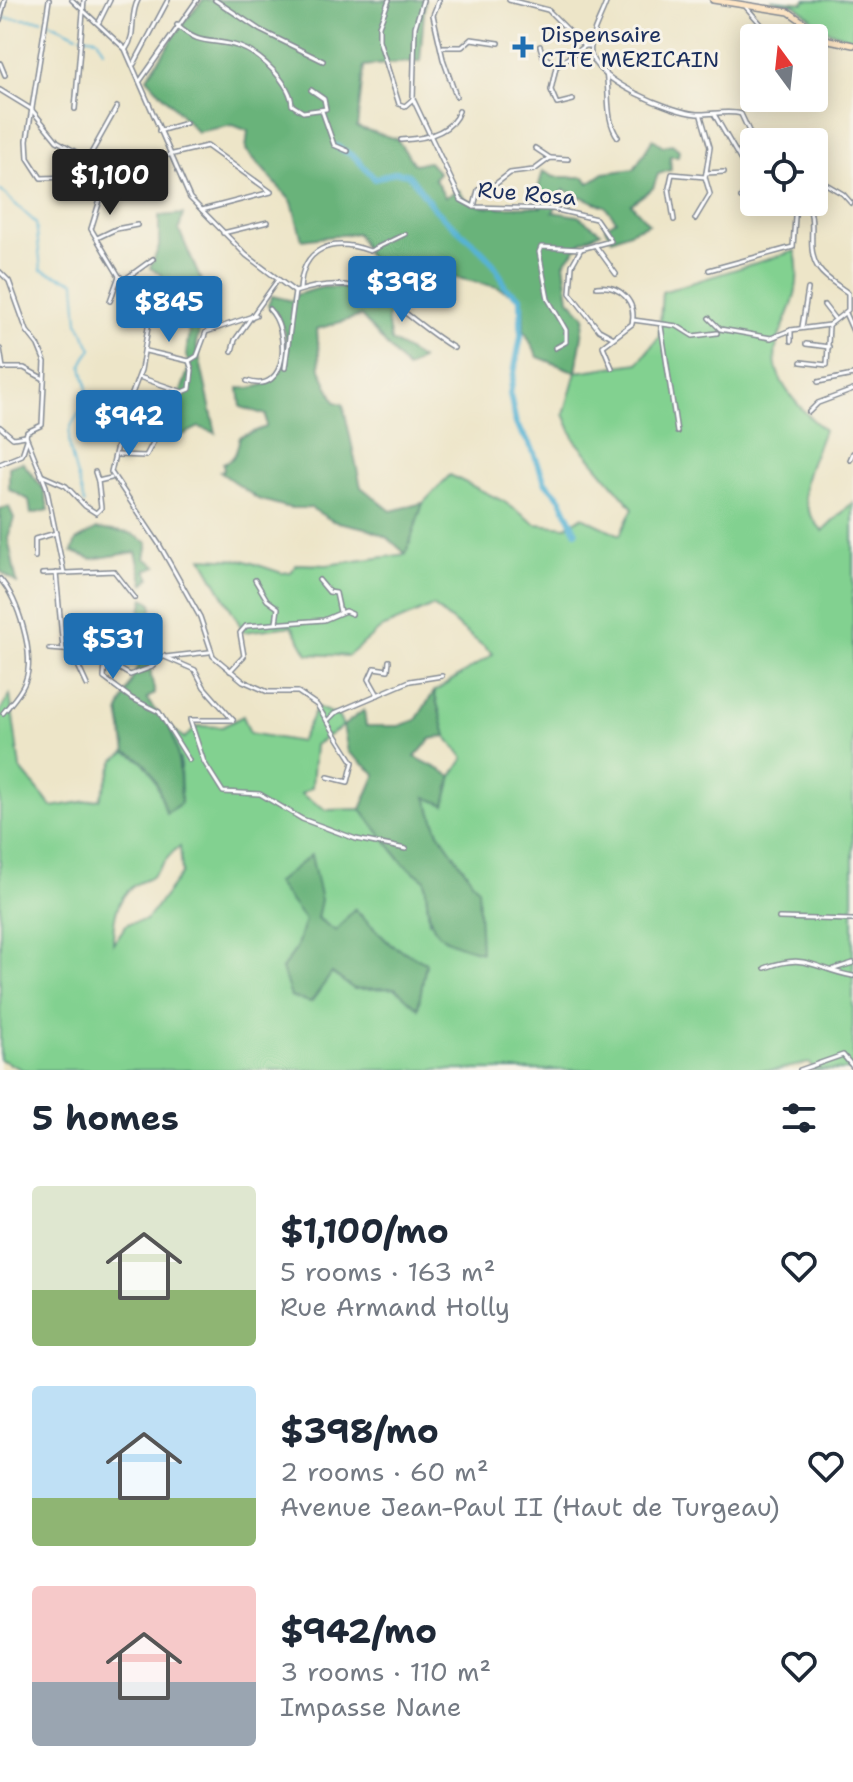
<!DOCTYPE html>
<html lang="en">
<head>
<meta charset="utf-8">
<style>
  :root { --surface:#fff; --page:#f6f6f7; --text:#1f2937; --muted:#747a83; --accent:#1f6fb2 }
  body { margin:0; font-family:"Shantell Sans",sans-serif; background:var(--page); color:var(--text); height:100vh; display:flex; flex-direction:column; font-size:30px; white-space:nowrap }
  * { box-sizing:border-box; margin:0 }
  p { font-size:26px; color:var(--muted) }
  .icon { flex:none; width:44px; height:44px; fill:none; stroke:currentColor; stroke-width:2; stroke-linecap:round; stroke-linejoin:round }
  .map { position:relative; height:1070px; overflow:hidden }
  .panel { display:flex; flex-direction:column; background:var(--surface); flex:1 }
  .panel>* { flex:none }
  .needle { width:52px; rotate:345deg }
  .fabs { position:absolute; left:740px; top:24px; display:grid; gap:16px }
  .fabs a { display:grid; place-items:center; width:88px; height:88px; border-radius:8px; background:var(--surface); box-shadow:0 4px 20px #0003; font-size:40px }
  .price { position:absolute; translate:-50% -68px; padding:0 18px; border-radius:8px; background:var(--accent); color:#fff; font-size:26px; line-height:52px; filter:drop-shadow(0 2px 4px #0008) }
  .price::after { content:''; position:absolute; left:50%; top:48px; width:24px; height:18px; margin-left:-12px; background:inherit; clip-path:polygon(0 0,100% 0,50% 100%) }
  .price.active { background:#222; color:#fff }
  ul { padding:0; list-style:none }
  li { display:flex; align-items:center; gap:24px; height:200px; padding:0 32px }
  li span { display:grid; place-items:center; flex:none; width:224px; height:160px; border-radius:8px; color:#555 }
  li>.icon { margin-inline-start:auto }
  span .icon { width:96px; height:96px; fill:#fffc; stroke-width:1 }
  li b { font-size:34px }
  h2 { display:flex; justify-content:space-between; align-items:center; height:96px; padding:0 32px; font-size:34px }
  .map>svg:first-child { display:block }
  .green { fill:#82d190; stroke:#4e8077; stroke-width:2; fill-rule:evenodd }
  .forest { fill:#69b37a; stroke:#42716c; stroke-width:2 }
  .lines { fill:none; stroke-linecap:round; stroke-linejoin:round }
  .stream { stroke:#56b3d4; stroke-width:2 }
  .river { stroke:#56b3d4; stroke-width:6 }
  .street-casing { stroke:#848a93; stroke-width:6 }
  .secondary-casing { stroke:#848a93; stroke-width:8 }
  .street { stroke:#fff; stroke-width:3 }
  .secondary { stroke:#fde5c5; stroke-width:5 }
  .poi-dot { fill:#1f6fb2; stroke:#f7f3e8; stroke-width:3 }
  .labels { text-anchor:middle; stroke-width:6; stroke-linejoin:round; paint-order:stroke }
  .poi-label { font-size:22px; fill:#1b2f5e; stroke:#f7f3e8; text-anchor:start }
  .street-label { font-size:22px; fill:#1b2f5e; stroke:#f7f3e8 }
</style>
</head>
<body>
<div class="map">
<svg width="853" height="1070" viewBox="0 0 853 1070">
  <rect width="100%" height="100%" fill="#f7f3e8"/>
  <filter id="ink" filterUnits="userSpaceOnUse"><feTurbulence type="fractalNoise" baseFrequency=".0125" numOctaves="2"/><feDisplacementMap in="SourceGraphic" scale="16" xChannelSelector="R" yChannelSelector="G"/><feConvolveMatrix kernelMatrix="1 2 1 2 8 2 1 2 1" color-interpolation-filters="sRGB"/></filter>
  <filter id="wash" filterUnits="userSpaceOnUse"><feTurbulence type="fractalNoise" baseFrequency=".006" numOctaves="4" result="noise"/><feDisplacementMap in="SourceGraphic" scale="32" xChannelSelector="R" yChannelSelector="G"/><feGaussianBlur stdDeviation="1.8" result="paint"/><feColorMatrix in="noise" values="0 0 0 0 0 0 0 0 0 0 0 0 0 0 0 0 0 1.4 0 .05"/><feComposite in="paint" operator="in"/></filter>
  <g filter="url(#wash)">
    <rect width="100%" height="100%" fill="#ede5c8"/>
    <!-- green -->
    <g class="green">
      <polygon points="771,0 804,3 805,0 853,0 853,40 824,29 796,5"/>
      <polygon points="403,183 409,194 398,215 407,216 405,231 398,225 370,219 371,193"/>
      <path d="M 795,251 C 813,335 723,342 824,430 C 810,469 789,496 823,531 L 853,502 L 853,1070 L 814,1070 L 809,1063 L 776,1070 L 23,1070 L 0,1059 L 0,711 L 10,695 L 20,768 L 52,807 L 100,799 L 115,760 L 126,752 C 154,761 158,789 167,813 L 181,803 L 180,760 L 174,752 L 170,727 L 184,738 L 199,726 L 222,727 L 243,716 L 250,733 L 300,742 L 317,707 L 338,716 L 343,726 L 315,745 L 312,787 L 301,794 L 327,810 L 361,809 L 404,864 L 425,880 L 429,923 L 456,860 L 439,833 L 425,796 L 445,804 L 452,776 L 464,758 L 446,736 L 434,692 L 493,654 L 433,606 L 382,628 L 348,656 L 308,654 L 292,626 L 244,632 L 202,558 L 243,560 L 282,573 L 291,572 L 297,564 L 327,565 L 406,554 L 423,503 L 450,475 L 503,501 L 536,524 L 566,527 L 582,517 L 620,535 L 633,508 L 575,440 L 564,414 L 576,372 L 638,363 L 659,337 L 662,292 ZM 180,846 L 182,873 L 146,920 L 127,924 L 113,944 C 113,923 115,900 133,886 C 138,882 145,881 150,878 C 162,868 167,855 180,846 ZM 355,909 L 391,945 L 426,963 L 418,1007 L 395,988 L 354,989 L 331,973 L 282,969 L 296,949 L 305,920 L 317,917 L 336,932 Z"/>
    </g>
    <!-- forest -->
    <g class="forest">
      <path d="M 203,0 L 425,0 L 420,61 L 364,66 L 357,127 L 397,139 L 414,164 L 429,162 L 439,173 L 434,178 L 445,197 L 459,190 C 470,216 516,204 541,207 L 539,185 L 543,171 L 554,177 L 585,177 L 589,183 L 604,173 L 634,169 L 653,139 L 663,146 L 672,144 L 679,150 L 678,156 L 670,156 L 671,170 L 658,174 L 653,188 L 631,204 L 649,224 L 612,239 L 605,227 L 616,220 L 605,206 L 564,190 L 553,212 L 578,216 L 601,232 L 582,241 L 564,263 L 569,299 L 585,316 L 576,372 L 538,357 L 524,330 L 523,299 L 497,287 L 369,258 L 357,233 L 302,240 L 292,202 L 246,150 L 248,131 L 233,125 L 197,132 L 147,78 L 183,23 Z"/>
      <polygon points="183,214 179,230 206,292 210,319 203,320 196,343 216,433 199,427 179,437 166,435 190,365 186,356 189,329 175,327 173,309 151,302 146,285 160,283 162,275 150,268 159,247 159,216"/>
      <path d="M 323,287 C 352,287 370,289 395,303 L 387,319 L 391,341 L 421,359 L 407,369 L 361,316 L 317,329 L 320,369 L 335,402 L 343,404 L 361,487 L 391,511 L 423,503 L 406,554 L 388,538 L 366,528 L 333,521 L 311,508 L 290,508 L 258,499 L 220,472 L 224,471 L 223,463 C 238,458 236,450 240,437 L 266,427 L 266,415 L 241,407 L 239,388 C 292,392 300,336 268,305 L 272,296 L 293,301 L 295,295 Z"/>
      <polygon points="22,462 43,488 49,510 31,514 29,500 9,489 9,467"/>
      <polygon points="9,507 14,518 8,538 17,583 0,571 0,509"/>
      <polygon points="97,529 130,533 148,543 145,558 157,566 146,570 150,578 144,584 136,552 92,559 72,552 76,541"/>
      <path d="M 144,598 L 152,603 L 151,676 L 155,694 L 147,698 C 152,711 165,717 170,728 C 180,752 180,778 181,803 L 166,813 C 159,788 153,761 126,752 L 119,711 L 139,663 L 135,633 Z"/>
      <path d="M 434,692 L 446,736 L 431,739 L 415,757 L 452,776 L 445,805 L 426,797 L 439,833 L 478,889 L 481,952 C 429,938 430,931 425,880 L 404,864 L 361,809 L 376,774 L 348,752 L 343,726 L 364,710 L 366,726 L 399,726 L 416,720 Z"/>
      <polygon points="311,855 321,900 317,918 336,931 354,909 391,945 426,963 418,1008 395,988 354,989 332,973 311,1002 291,997 282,969 296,949 305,920 276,883"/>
    </g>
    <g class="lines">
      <!-- stream -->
      <g class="stream">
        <polyline points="0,18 42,20"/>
        <polyline points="47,21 77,35"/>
        <polyline points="81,36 97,38 103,50"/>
        <path d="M 0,190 L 36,223 L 41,270 L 75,282 L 78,322 L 92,349 C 75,370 85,368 87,389 C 88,408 74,416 70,429 C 65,447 81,483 84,504"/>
      </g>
      <!-- river -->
      <path class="river" d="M 336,146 L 355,157 L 375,179 L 396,172 L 407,174 C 418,183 424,197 434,208 C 457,233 496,253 505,287 L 521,298 L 521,336 L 510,394 L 516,424 L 532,448 L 545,482 L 561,499 L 576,532"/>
    </g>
  </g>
  <g filter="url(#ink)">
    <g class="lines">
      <!-- street casing -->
      <g class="street-casing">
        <g id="street">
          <polyline points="49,0 27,140 28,158 41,178 103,176"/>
          <path d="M 72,0 L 125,49 L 190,198 L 246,255 L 295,292 C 374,266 397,314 454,348"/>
          <polyline points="215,0 260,30 323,61"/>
          <polyline points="389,0 379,26 379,40 399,104 405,106 413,99"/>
          <polyline points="423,0 415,27 413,99 461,200 474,207 553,209 596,219 611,241 581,249 572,265 570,293 599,330 612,337"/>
          <polyline points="439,0 433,15 443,59 456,96"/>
          <polyline points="509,0 548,10 584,46"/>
          <path d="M 607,0 C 602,17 588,36 591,54 C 596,81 671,112 697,114 C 711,115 727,110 741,114 L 754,142"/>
          <polyline points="746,7 767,31"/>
          <polyline points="0,20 5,0"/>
          <polyline points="99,22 110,0"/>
          <path d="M 177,25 C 201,48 213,37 240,47 C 262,55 291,84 292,105 L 303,112 L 326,109 L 324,99 L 311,90"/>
          <polyline points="540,46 543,56 556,65"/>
          <polyline points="443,47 462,47 471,39 499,43"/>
          <path d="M 126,49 C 137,33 129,16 138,0"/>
          <polyline points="0,63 5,75"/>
          <polyline points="134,64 168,0"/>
          <path d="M 606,73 C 610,93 605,121 618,137"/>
          <polyline points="140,81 197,0"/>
          <polyline points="0,90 31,109 57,141 97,164 105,184 91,229 119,276 138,288 149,321 141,370 124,415 111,472 159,544 200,617 213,656 243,681 268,692 298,692 317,705 327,721 335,713 410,681 442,676"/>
          <polyline points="573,100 557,104 551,90 556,67 584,46 591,46"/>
          <polyline points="75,109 84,0"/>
          <polyline points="322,111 334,145 348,151"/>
          <polyline points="714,114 748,173 749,181 741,198"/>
          <polyline points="701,116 710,147 706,173 724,172"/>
          <polyline points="159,131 186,123"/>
          <path d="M 401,140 C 423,139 451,134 459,111"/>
          <polyline points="535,148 550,158"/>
          <polyline points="169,155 207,146 271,192 202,210"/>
          <polyline points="89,157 117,107"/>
          <polyline points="814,177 843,194 851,203"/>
          <polyline points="105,184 126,181 138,186"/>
          <polyline points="474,207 478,190 493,186 510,173 534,170 550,158 568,159"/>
          <polyline points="695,219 710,194 705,177"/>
          <polyline points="674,220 669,188 672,174 705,177 706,173"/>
          <polyline points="223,233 268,222"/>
          <polyline points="97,238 116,229 137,225"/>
          <polyline points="595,245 616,274"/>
          <polyline points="709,270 793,247 796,202"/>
          <polyline points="0,272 9,281 27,331 38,345 45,362 42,425 27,432 26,436"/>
          <polyline points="124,280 153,259"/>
          <polyline points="352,287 359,274 378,275"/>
          <path d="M 597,287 C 620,284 637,302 632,324 L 603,346 L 612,368"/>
          <path d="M 300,290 C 302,247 332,237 370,251 L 405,234"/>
          <polyline points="110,301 119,276"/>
          <polyline points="824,305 834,318"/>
          <polyline points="845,313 853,331"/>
          <polyline points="709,318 720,329 771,338 791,330"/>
          <polyline points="633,320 677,326 693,336 717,333"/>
          <polyline points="661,326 677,432"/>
          <polyline points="802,327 808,289"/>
          <path d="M 791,341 L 791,330 L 829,325 L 848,310 L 848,293 C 839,286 825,278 819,269 C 804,248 819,221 806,202"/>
          <polyline points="806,344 829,347"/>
          <polyline points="555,348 566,342 566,330 548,299 539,252 541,247 581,249"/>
          <polyline points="0,349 3,368 24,368 44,379"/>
          <polyline points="146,351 189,361"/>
          <polyline points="232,351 235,340 277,281"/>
          <polyline points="189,361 197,356 206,332 256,315"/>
          <polyline points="801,362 827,365 829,325"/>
          <polyline points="285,368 295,292"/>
          <polyline points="139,377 183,392 190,389 192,370 189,361"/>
          <path d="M 247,381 C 289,396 290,330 269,309"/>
          <polyline points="818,382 853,375"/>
          <polyline points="809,412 818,403 853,390"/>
          <polyline points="0,427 13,438 26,436"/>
          <polyline points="26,436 46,486 64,573"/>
          <polyline points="118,455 146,456 168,414 125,413"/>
          <polyline points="850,460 853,453"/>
          <polyline points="0,464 22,455 27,440"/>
          <polyline points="95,472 98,481"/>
          <polyline points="41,475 66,486 85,506 96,513 101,508 98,481 111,478"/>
          <polyline points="35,557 35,539 56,533"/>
          <polyline points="56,573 63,649"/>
          <polyline points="42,574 114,571 135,598"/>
          <path d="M 0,579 C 18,599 36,655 25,682 C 21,693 11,703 3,713"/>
          <polyline points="255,580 267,600 278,608 276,623"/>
          <polyline points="319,580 329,592 336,593 340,612"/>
          <polyline points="49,649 91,652 130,675 152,667 164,656"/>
          <polyline points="71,650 87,685"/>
          <polyline points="209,652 165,657 195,670 204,687 233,720"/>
          <polyline points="105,663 104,678 131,698 159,712 189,760"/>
          <polyline points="230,671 244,656 240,633 246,626 324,620 345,611 352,614"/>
          <polyline points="378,695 369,679 374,668 388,670 389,661"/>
          <polyline points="233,720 190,720 204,762 223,792 260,794 302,819 356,839 406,849"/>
          <polyline points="327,721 353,762 348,782 328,777"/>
          <polyline points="779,918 853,920"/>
          <path d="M 765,968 C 808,952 813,969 853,976"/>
          <polyline points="834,969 853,963"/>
          <polyline points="800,1070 843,1055 853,1067"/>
        </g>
      </g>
      <!-- secondary casing -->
      <g class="secondary-casing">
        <polyline id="secondary" points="713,0 789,12 829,40 853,45"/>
      </g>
      <!-- street -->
      <use href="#street" class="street"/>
      <!-- secondary -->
      <use href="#secondary" class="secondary"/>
    </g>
  </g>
  <!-- markers -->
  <path class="poi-dot" d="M519 35h8v8h8v8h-8v8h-8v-8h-8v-8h8z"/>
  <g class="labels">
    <!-- poi labels -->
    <g class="poi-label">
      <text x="541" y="42">Dispensaire<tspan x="541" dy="25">CITE MERICAIN</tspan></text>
    </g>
    <!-- street labels -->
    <g class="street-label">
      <text transform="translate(527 193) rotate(5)" y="8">Rue Rosa</text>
    </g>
  </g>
</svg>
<div class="fabs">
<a><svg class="needle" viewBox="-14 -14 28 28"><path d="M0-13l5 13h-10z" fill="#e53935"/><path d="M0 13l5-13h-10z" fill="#747a83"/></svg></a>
<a><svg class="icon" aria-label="locate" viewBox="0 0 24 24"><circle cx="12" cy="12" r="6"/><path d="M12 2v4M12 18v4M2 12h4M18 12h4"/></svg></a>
</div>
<b class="price active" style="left:110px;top:217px">$1,100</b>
<b class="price" style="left:402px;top:324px">$398</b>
<b class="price" style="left:169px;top:344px">$845</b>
<b class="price" style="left:129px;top:458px">$942</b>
<b class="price" style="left:113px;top:681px">$531</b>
</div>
<section class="panel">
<h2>5 homes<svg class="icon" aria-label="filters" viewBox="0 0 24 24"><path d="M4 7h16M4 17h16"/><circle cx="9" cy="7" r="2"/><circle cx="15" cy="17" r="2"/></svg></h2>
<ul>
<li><span style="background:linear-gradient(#dfe7d0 65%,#8fb573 0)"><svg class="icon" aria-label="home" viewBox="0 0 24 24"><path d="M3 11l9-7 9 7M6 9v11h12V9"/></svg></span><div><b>$1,100/mo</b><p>5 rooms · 163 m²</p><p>Rue Armand Holly</p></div><svg class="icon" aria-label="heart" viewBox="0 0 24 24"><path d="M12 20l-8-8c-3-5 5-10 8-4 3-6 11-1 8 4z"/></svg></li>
<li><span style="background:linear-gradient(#bfe0f5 70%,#8fb573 0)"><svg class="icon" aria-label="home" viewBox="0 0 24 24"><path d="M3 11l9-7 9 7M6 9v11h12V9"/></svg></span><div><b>$398/mo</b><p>2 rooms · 60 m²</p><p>Avenue Jean-Paul II (Haut de Turgeau)</p></div><svg class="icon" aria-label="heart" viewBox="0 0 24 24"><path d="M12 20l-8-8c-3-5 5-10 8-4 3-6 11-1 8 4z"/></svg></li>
<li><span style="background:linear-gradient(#f6c9c9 60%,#9aa5b1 0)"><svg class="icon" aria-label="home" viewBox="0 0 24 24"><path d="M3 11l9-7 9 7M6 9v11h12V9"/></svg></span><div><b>$942/mo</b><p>3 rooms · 110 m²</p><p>Impasse Nane</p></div><svg class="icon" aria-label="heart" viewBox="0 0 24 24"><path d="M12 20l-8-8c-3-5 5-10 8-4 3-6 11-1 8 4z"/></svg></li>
</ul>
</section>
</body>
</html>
